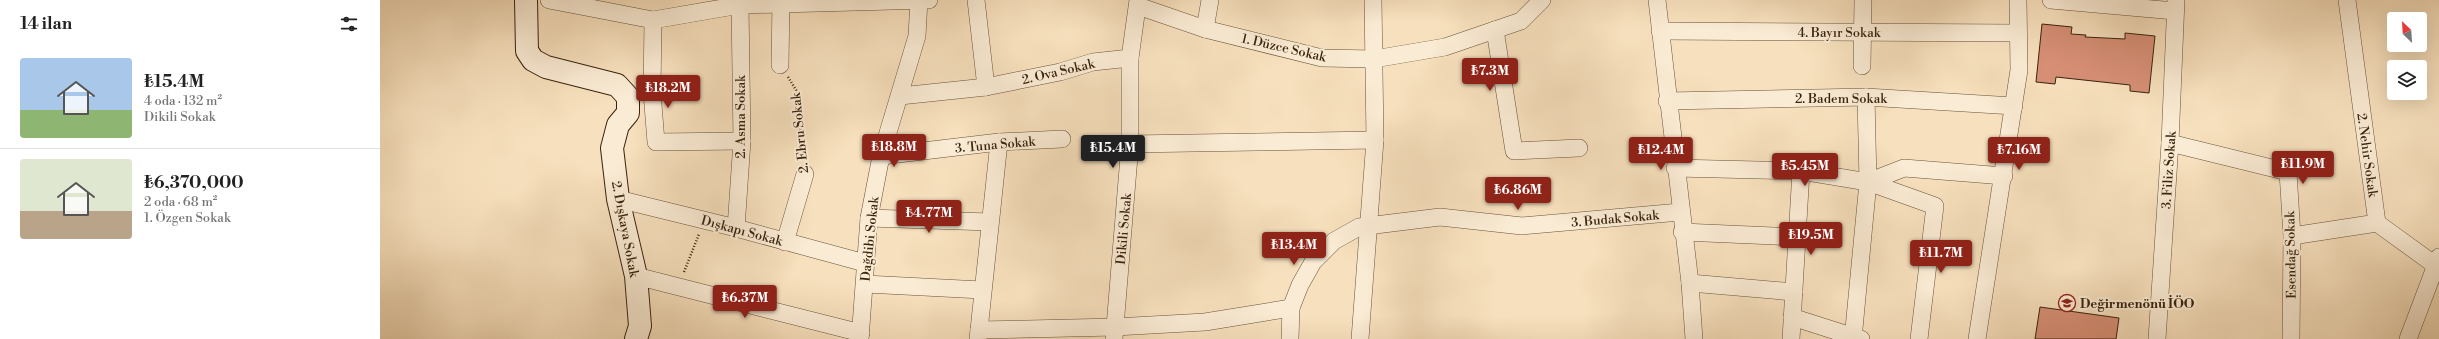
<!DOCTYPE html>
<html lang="tr">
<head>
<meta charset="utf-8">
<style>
  :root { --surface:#fff; --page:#f6f6f6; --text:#222; --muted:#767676; --line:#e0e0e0; --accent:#8f2418 }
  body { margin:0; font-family:"Libre Bodoni",serif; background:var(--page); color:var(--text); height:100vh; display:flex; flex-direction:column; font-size:15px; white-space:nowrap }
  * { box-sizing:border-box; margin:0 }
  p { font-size:13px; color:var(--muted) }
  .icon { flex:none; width:22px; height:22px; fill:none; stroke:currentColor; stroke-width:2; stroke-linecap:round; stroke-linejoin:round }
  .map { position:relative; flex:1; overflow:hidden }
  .sheet { display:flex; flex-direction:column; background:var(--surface); width:380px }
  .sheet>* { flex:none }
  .needle { width:26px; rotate:335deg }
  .buttons { position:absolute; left:2007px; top:12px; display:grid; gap:8px }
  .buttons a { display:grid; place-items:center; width:40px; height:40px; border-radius:4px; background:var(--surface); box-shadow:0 4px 16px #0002; font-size:20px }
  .price { position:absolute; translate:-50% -34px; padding:0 9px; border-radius:4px; background:var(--accent); color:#fff; font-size:13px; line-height:26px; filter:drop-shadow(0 1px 2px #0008) }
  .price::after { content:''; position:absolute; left:50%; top:24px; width:12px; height:9px; margin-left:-6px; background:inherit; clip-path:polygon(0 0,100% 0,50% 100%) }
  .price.active { background:#222; color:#fff }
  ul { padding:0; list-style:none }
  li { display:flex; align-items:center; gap:12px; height:100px; padding:0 20px }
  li+li { border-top:1px solid var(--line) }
  li span { display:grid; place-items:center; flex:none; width:112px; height:80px; border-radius:4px; color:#555 }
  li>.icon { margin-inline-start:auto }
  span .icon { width:48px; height:48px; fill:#fffc; stroke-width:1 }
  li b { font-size:17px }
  h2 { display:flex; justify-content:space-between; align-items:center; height:48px; padding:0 20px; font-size:17px }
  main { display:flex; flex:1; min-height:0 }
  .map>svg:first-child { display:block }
  .building { fill:#d78f76; stroke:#39230d }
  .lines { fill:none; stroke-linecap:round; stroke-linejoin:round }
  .street-casing { stroke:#685239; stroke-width:18 }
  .secondary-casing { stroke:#39230d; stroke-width:24 }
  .path { stroke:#39230d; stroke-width:2.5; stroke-dasharray:1 2; stroke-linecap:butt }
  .street { stroke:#faebd4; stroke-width:17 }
  .secondary { stroke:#faebd4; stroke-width:22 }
  .labels { text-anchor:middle; stroke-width:4; stroke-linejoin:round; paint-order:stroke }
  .street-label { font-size:13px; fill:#39230d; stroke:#faebd4 }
  .poi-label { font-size:13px; font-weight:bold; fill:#39230d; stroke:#faebd4; text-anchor:start }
</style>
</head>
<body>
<main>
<section class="sheet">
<h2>14 ilan<svg class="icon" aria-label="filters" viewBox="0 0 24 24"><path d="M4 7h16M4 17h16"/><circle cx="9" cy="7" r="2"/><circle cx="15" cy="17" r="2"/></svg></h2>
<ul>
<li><span style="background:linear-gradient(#a9c7e8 65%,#8fb573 0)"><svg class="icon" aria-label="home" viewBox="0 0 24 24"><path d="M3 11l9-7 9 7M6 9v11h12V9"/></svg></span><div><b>₺15.4M</b><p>4 oda · 132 m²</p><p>Dikili Sokak</p></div></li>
<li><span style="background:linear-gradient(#dfe7d0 65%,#b9a48a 0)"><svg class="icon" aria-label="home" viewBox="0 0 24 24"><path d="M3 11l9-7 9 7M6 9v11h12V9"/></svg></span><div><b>₺6,370,000</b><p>2 oda · 68 m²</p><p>1. Özgen Sokak</p></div></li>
</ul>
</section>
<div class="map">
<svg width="2059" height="339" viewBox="0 0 2059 339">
  <rect width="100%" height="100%" fill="#f7e0bd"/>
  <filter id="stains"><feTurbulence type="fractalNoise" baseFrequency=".005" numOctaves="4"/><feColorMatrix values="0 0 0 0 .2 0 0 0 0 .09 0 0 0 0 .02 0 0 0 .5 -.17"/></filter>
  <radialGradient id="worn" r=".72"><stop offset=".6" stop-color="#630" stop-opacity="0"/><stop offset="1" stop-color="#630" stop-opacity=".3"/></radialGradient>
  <!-- building -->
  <g class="building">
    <polygon points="1662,24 1692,27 1691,34 1706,35 1705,37 1745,39 1745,33 1775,36 1769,93 1750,91 1750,85 1676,77 1675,84 1656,82"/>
    <polygon points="1660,307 1739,318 1736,339 1655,339"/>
  </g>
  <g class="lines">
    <!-- street casing -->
    <g class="street-casing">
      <g id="street">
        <polyline points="169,0 273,20 360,5 549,0"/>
        <polyline points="596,0 606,87"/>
        <polyline points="1277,0 1310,283 1314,339"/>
        <polyline points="1671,0 1795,11"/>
        <polyline points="758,6 825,29 942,58 994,59 1065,47 1141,21 1162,0"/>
        <polyline points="273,20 272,92 276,142 362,141"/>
        <polyline points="825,29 830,0"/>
        <polyline points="1115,30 1134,151 1199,148"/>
        <polyline points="1280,31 1638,33"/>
        <polyline points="400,65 401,0"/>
        <polyline points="1482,66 1483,0"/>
        <polyline points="520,96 606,87 680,72 713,62 750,58"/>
        <polyline points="1287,101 1486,97 1634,106"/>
        <polyline points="1790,143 1908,172 1912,236 1911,339"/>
        <polyline points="750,144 995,140"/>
        <polyline points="501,156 619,142 682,139"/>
        <polyline points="1295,168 1421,171 1488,182 1555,206 1539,339"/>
        <polyline points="1488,182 1524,168 1624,176"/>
        <polyline points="238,199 356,228 485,263"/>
        <polyline points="489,218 610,222"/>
        <polyline points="1997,223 2055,265"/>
        <polyline points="356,228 362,141 360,5"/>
        <polyline points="1302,232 1417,237"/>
        <polyline points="1912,236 1997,223 1967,0"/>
        <polyline points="405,242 425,174"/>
        <polyline points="256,276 481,333"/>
        <polyline points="1310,283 1414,292"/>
        <polyline points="485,284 602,290"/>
        <polyline points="1412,317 1481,339"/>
        <polyline points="599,330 619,142"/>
        <polyline points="480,339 489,218 501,156 537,36 539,0"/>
        <polyline points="598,339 599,330 735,327 825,322 911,308"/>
        <polyline points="734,339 750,144 750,58 758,0"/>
        <polyline points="910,339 911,308 920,285 933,262 954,241 979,227 1060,217 1142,226 1300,212"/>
        <polyline points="980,339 995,140 993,0"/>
        <polyline points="1411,339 1421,171"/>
        <polyline points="1473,339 1488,182 1486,97"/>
        <polyline points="1597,339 1639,70 1638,0"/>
        <polyline points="1777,339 1790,143 1796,0"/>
        <polyline points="2028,339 2059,257"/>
      </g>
    </g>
    <!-- secondary casing -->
    <g class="secondary-casing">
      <polyline id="secondary" points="146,0 147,51 153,60 166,67 237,85 248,97 248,113 238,125 232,148 238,199 256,276 260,326 256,339"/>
    </g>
    <!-- path -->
    <g class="path">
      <polyline points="408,77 416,90 424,159"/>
      <polyline points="304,272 319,234"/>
    </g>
    <!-- street -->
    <use href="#street" class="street"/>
    <!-- secondary -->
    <use href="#secondary" class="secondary"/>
  </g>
  <!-- icons -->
  <defs>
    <g id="school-ring" transform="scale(0.9)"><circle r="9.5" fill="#faebd4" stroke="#8f2418" stroke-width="1.5"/><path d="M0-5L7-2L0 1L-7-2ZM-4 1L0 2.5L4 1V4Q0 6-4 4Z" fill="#8f2418"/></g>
  </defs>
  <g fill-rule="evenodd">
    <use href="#school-ring" x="1687" y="303"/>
  </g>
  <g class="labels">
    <!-- street labels -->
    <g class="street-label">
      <text x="1459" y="37">4. Bayır Sokak</text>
      <text transform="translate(904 47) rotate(13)" y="5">1. Düzce Sokak</text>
      <text transform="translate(678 71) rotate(-13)" y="5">2. Ova Sokak</text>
      <text x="1461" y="103">2. Badem Sokak</text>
      <text transform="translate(360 117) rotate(-90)" y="5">2. Asma Sokak</text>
      <text transform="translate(419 133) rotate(-96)" y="5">2. Ebru Sokak</text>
      <text transform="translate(615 144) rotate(-5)" y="5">3. Tuna Sokak</text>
      <text transform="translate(1988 155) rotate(82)" y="5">2. Nehir Sokak</text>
      <text transform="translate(1788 170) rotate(-86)" y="5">3. Filiz Sokak</text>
      <text transform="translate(1235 218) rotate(-5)" y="5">3. Budak Sokak</text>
      <text transform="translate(246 229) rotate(79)" y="5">2. Dışkaya Sokak</text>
      <text transform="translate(743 229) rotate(-85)" y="5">Dikili Sokak</text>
      <text transform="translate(362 230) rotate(15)" y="5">Dışkapı Sokak</text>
      <text transform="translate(489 239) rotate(-84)" y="5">Dağdibi Sokak</text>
      <text transform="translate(1910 255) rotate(-91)" y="5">Esendağ Sokak</text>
    </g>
    <!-- poi labels -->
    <g class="poi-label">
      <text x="1700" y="308">Değirmenönü İÖO</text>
    </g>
  </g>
  <rect width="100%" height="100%" filter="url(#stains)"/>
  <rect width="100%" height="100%" fill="url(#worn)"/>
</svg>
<div class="buttons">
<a><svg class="needle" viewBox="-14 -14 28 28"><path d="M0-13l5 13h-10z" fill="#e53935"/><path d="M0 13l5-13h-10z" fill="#767676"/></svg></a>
<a><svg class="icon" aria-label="layers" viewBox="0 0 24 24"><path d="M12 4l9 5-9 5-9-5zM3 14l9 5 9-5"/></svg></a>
</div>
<b class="price" style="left:1110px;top:92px">₺7.3M</b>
<b class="price" style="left:288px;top:109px">₺18.2M</b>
<b class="price" style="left:514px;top:168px">₺18.8M</b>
<b class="price active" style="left:733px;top:169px">₺15.4M</b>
<b class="price" style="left:1281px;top:171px">₺12.4M</b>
<b class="price" style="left:1639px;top:171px">₺7.16M</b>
<b class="price" style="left:1923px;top:185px">₺11.9M</b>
<b class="price" style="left:1425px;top:187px">₺5.45M</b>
<b class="price" style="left:1138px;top:211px">₺6.86M</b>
<b class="price" style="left:549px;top:234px">₺4.77M</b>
<b class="price" style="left:1431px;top:256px">₺19.5M</b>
<b class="price" style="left:914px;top:266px">₺13.4M</b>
<b class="price" style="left:1561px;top:274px">₺11.7M</b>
<b class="price" style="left:365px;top:319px">₺6.37M</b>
</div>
</main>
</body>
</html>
